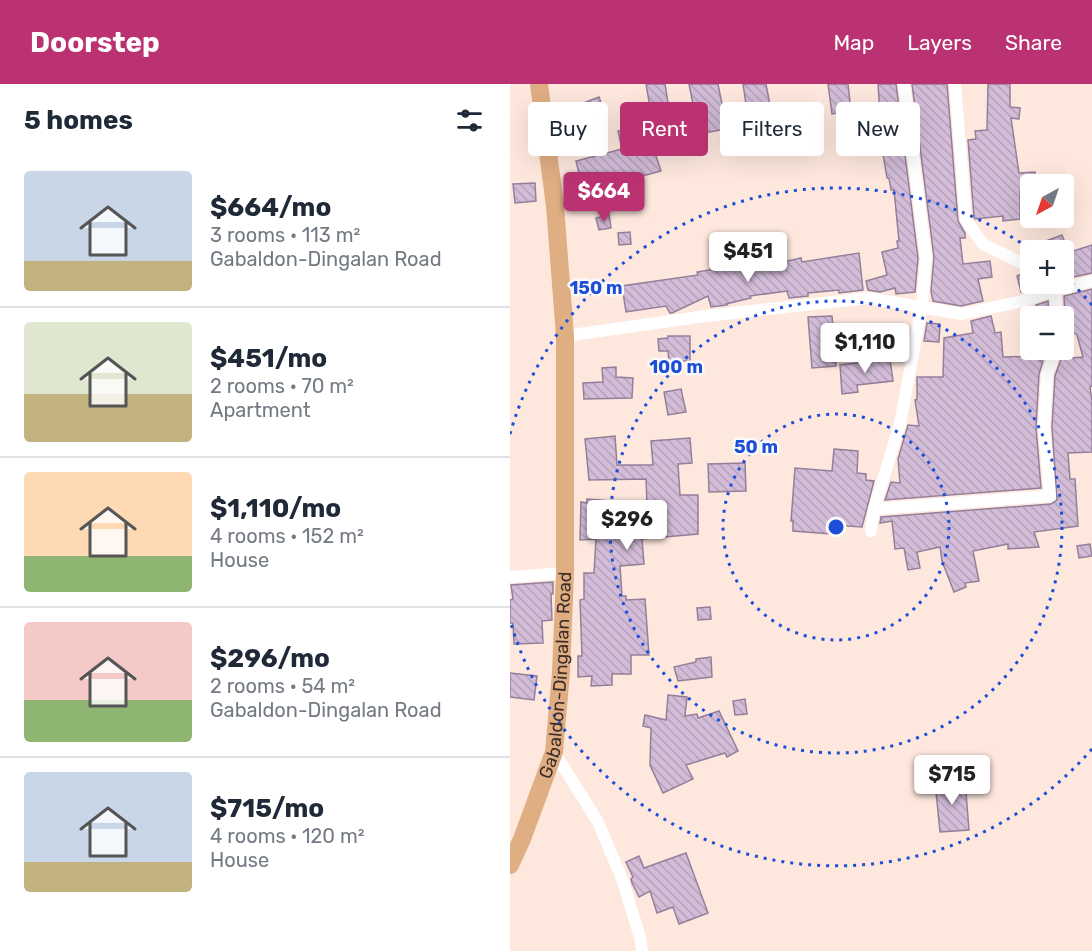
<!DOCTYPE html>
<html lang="en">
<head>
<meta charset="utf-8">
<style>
  :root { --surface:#fff; --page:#f6f6f7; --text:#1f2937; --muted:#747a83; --line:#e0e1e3; --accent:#ba3271 }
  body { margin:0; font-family:Rubik,sans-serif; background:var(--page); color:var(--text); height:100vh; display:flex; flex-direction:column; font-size:22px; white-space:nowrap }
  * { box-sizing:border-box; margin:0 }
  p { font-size:20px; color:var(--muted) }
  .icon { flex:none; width:33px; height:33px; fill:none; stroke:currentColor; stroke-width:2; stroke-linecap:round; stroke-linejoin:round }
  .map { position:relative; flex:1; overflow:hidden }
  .panel { display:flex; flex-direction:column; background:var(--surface); width:510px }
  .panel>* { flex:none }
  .top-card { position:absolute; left:18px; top:18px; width:474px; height:54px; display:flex; gap:12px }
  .needle { width:39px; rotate:220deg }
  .controls { position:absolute; left:510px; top:90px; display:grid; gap:12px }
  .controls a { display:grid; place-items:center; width:54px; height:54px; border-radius:6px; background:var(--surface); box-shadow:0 6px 24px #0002; font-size:30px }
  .price { position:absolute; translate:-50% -51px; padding:0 14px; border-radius:6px; background:#fff; color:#222; font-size:20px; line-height:39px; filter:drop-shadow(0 2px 3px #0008) }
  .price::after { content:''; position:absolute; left:50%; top:36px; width:18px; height:14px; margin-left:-9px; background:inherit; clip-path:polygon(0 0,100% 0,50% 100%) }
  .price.selected { background:var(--accent); color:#fff }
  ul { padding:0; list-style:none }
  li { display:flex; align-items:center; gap:18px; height:150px; padding:0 24px }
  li+li { border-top:2px solid var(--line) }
  li span { display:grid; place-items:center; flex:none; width:168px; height:120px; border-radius:6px; color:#555 }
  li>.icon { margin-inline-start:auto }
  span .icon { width:72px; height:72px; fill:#fffc; stroke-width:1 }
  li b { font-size:26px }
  h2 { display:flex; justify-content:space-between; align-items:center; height:72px; padding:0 24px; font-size:26px }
  .pill { padding:0 21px; border-radius:6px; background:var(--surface); box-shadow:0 6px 24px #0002; font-size:21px; line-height:54px }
  .pill.selected { background:var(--accent); color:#fff }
  header { display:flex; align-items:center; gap:36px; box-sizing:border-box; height:84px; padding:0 30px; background:var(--accent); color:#fff }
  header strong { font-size:28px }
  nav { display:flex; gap:33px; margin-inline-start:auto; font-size:21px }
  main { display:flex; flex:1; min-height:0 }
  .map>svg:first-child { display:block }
  .building { fill:url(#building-back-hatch); stroke:#947f9a; stroke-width:1.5 }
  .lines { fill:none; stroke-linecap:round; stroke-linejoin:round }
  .minor { stroke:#fff; stroke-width:12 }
  .primary { stroke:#e0ae83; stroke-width:18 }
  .ring { fill:none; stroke:#1d4ed8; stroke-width:3; stroke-dasharray:3 6 }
  .labels { text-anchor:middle; stroke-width:5; stroke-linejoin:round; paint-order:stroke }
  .street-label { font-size:18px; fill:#3b2d27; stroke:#fafafa }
  .centre { fill:#1d4ed8; stroke:#fafafa; stroke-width:3 }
  .ring-label { font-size:18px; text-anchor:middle; font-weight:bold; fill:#1d4ed8; stroke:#fafafa; stroke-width:5; stroke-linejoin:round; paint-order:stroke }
</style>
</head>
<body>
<header>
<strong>Doorstep</strong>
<nav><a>Map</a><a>Layers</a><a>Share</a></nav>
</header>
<main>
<section class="panel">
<h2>5 homes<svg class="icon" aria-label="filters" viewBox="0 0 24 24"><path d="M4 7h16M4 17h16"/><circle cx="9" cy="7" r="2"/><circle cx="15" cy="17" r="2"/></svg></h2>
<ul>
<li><span style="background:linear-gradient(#c9d6e8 75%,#c2b280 0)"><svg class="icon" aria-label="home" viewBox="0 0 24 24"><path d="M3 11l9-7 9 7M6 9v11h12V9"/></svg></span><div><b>$664/mo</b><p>3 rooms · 113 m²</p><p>Gabaldon-Dingalan Road</p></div></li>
<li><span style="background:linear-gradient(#dfe7d0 60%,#c2b280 0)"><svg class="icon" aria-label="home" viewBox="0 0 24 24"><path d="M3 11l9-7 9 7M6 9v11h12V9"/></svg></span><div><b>$451/mo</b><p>2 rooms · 70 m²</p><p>Apartment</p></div></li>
<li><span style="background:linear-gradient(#ffd9b3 70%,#8fb573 0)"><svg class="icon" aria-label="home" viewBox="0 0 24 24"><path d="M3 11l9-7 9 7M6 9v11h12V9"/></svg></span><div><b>$1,110/mo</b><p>4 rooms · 152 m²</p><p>House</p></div></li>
<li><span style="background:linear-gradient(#f6c9c9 65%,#8fb573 0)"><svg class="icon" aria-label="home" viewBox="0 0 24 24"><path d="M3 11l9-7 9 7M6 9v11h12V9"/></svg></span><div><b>$296/mo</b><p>2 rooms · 54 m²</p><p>Gabaldon-Dingalan Road</p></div></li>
<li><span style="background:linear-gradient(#c9d6e8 75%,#c2b280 0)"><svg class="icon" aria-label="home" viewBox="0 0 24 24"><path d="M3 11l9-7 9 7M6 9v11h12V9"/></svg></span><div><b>$715/mo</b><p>4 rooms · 120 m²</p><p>House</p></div></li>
</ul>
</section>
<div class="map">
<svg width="582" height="867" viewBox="0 0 582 867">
  <defs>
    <pattern id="building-back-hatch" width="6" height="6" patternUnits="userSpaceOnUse" patternTransform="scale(1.5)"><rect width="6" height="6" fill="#d2bcd8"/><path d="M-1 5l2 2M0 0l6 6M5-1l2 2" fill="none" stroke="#b5a2b9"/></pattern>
  </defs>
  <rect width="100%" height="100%" fill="#fee8de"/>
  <!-- building -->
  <g class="building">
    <polygon points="136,0 155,0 160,32 142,35"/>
    <polygon points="179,0 208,0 214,30 237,27 233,0 256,0 260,21 256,22 257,33 250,34 251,45 221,48 221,44 189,50"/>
    <polygon points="318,0 338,0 341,27 322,30"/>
    <polygon points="368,0 386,0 408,174 405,208 386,210 385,204 370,208 358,206 356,197 377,191 372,168 388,164 387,157 389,157 384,106 381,106 379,94 377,94 369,46 371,45"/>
    <polygon points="402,0 437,0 448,137 455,149 455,154 450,154 453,180 480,177 482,193 468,195 473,217 451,222 423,217 421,207 424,173"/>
    <polygon points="478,0 500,0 500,23 510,24 509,35 501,34 509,89 525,88 526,100 520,100 520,130 510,106 510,135 493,137 493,132 465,135 464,133 458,56 466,55 465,47 477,46"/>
    <polygon points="89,13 97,35 71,44 63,23"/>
    <polygon points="135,41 141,70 145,69 151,87 110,98 112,104 91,109 87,89 70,93 66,77 112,65 108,47"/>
    <polygon points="70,54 73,66 55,71 52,59"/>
    <polygon points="25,99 26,117 5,119 3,100"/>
    <polygon points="99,131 101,144 89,146 86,134"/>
    <polygon points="120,148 121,160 109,161 108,149"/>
    <polygon points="552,151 558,166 515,166 514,165"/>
    <polygon points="582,161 582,189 554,195 554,170"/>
    <polygon points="349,169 353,206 329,209 329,206 298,209 298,212 279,214 277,207 240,212 241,214 216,220 217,221 201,223 198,212 162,229 160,229 156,222 116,228 112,202 188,191 187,188 233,180 234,183 244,178 245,181 268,177 269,179 291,174 292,178"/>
    <polygon points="514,189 519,191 520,200 530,200 530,202 511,208 507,192"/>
    <polygon points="582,205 582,302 580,303 582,317 582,368 558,369 560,395 565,395 568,442 524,448 529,463 498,465 498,460 463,467 469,497 455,499 456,503 444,508 432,477 430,463 407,468 410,484 398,486 394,464 385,465 382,437 370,439 371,433 541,420 547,416 542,343 545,292 551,275 573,273 567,251 555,243 561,232 555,232 554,212"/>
    <polygon points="538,217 539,232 526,232 526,221"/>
    <polygon points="322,232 326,282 302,284 298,233"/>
    <polygon points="481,232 485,249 491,248 493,273 530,272 530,277 533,277 529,290 526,343 531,404 375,416 381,398 390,399 388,375 398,341 409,342 405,316 407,315 407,293 433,293 434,254 463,249 461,237"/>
    <polygon points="417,239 430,240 429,258 414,257"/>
    <polygon points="158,252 180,252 180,277 159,277 158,267 149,267 148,255 158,254"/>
    <polygon points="380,275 383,297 347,301 348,308 332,310 330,281"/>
    <polygon points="106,283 106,293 123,294 122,314 74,315 73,299 93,298 92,284"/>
    <polygon points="171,305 176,328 158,331 154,308"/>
    <polygon points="105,352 107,381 143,381 141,357 180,354 182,379 168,380 170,411 188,411 188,450 132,455 134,480 110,482 112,512 116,512 116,516 135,515 139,571 121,571 121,590 102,590 102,601 81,602 82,592 68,593 68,572 72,572 70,516 74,515 74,489 84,489 86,455 70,456 71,418 77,419 77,415 137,420 136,395 79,396 75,355"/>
    <polygon points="324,365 348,367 347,389 356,390 356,396 364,397 352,443 322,441 321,450 283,447 283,437 281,437 285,384 322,387"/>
    <polygon points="235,379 236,407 199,408 198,380"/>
    <polygon points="580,460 582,472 569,474 567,462"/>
    <polygon points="43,498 43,510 41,510 42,536 32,537 33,559 4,560 3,539 0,539 0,516 3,515 1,501"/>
    <polygon points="200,523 201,535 188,536 187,524"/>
    <polygon points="201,573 202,593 168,597 164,583 186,578 186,575"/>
    <polygon points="0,589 27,592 24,616 0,613"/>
    <polygon points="158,611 177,613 175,632 187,630 188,634 209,627 228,667 217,673 215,669 176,681 183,695 153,709 140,681 141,644 133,642 135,631 156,636"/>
    <polygon points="235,615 237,630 225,631 223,617"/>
    <polygon points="455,696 459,746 430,748 425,698"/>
    <polygon points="176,769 198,829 169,840 163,823 147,829 140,807 129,813 122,799 121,795 123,793 116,778 129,772 134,784"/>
  </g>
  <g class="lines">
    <!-- minor -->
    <g class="minor">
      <polyline points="445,0 456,136 473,160 520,183"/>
      <polyline points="538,200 545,206 582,197"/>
      <polyline points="55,252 196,232 358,214 452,230 513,217 545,206 547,232"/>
      <polyline points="364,425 540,412 534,343 537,290 546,266"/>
      <polyline points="361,447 364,425 390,340 412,221 416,174 394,0"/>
      <polyline points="0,493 55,489"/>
      <polyline points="44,668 88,738 112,795 130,853 132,867"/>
    </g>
    <!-- primary -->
    <path class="primary" id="s1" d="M 0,781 L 12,755 L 44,668 L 51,589 L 55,489 L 55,252 L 45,122 L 29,0"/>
  </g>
  <!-- distance rings -->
  <g class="ring">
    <circle cx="326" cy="443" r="113"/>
    <circle cx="326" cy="443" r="226"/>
    <path d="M582 665A339 339 0 0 1 0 536M0 350A339 339 0 0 1 520 165M555 193A339 339 0 0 1 582 221"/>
  </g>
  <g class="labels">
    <!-- street labels -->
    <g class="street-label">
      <text dy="6" stroke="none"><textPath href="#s1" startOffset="198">Gabaldon-Dingalan Road</textPath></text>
    </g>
  </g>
  <circle cx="326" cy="443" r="9" class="centre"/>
  <g class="ring-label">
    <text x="86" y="210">150 m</text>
    <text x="166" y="289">100 m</text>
    <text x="246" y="369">50 m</text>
  </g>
</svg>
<div class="controls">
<a><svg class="needle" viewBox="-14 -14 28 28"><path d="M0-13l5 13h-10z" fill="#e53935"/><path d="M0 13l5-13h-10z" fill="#747a83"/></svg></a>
<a>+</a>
<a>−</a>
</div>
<b class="price selected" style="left:94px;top:139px">$664</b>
<b class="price" style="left:238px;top:199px">$451</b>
<b class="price" style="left:355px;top:290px">$1,110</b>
<b class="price" style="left:117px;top:467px">$296</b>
<b class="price" style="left:442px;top:722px">$715</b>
<div class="top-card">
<a class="pill">Buy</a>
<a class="pill selected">Rent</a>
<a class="pill">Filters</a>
<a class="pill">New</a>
</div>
</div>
</main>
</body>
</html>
